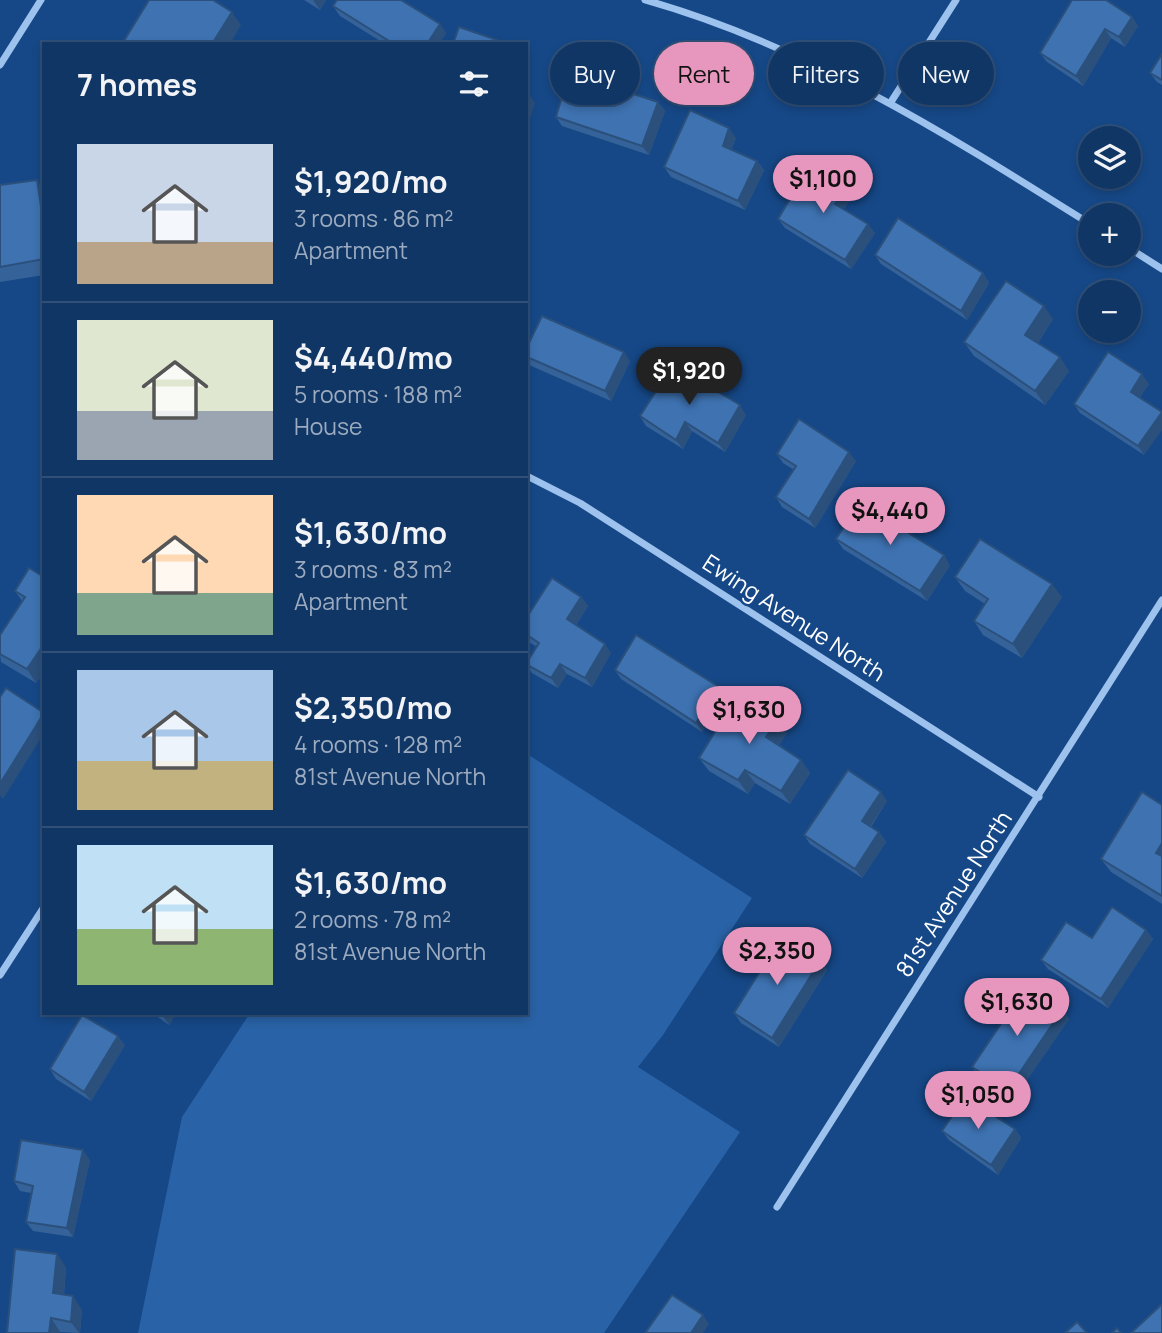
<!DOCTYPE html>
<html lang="en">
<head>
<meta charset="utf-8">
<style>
  :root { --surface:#103665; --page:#193e6b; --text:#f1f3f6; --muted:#9cabbf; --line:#305079; --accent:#e797bd }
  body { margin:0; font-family:Manrope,sans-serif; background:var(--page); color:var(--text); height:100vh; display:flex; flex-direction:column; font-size:26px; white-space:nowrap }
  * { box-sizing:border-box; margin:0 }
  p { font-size:23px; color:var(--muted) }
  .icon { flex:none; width:38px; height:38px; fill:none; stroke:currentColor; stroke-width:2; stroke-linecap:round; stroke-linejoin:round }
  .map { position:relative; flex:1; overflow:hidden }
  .drawer { position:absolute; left:42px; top:42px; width:486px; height:973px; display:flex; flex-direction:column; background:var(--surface); border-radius:0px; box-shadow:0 4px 10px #0003,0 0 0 2px var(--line) }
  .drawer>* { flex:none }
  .hud { position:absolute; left:550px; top:42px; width:508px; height:63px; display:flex; gap:14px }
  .controls { position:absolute; left:1078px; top:126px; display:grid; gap:14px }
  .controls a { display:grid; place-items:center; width:63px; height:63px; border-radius:50%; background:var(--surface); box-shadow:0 4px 10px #0003,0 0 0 2px var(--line); font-size:35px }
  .price { position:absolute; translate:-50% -60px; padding:0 16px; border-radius:24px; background:var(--accent); color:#111; font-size:23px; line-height:46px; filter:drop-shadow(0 2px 4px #0008) }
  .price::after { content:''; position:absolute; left:50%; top:42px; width:21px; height:16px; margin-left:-10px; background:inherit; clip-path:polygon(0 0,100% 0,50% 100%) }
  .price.active { background:#222; color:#fff }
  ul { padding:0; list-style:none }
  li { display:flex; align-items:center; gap:21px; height:175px; padding:0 35px }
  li+li { border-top:2px solid var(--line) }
  li span { display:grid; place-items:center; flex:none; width:196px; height:140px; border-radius:0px; color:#555 }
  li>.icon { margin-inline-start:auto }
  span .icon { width:84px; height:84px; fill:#fffc; stroke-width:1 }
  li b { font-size:30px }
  h2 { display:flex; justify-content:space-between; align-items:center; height:84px; padding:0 35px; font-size:30px }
  .chip { padding:0 24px; border-radius:32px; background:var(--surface); box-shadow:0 4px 10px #0003,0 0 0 2px var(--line); font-size:24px; line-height:63px }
  .chip.active { background:var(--accent); color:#111 }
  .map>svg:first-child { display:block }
  .green { fill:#2962a6 }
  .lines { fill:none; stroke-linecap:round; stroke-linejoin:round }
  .minor { stroke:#9dc2ee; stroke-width:7 }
  .wall { fill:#356298 }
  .shaded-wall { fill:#2b507c }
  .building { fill:#3e72b1; stroke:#2b507c; stroke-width:2 }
  .labels { text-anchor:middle; stroke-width:5; stroke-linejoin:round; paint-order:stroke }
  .street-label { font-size:23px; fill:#fff; stroke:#164887 }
</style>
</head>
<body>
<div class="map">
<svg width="1162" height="1333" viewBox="0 0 1162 1333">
  <rect width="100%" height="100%" fill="#164887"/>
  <!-- green -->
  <polygon class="green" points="527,754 752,898 663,1035 638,1067 740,1132 604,1333 138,1333 182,1117 250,1013 527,1013"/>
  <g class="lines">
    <!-- minor -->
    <g class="minor">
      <path d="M 645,0 C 808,46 948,135 1090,224"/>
      <polyline points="0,65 41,0"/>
      <polyline points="891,102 956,0"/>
      <polyline points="1129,248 1162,269"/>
      <polyline points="527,476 580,503 1039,797"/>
      <polyline points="0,975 44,907"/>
      <polyline points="777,1207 1162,600"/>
    </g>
  </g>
  <!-- wall -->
  <g class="wall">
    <polygon points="304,0 326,0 320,10"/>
    <polygon points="333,6 446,33 439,44 385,44 340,16"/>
    <polygon points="1132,17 1138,26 1125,47 1111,38 1083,86 1047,62 1040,53"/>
    <polygon points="1162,54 1162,85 1157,82 1150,73"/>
    <polygon points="658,102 665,111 649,155 562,126 556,117"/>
    <polygon points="736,138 731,150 757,161 764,170 745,210 671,177 664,167"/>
    <polygon points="0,185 44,190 44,275 0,282"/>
    <polygon points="845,189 851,198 844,209 875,233 851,269 785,228 778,219"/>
    <polygon points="875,255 983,273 989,283 967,320 881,264"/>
    <polygon points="1053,319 1038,343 1069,371 1045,405 974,356 964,342"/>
    <polygon points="527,347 630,361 611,401 529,365 527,361"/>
    <polygon points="1149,384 1140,397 1144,455 1080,413 1074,404"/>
    <polygon points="746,415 725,452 692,431 683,449 646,426 640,416"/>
    <polygon points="777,454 856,461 815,528 782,507 776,497 794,470 783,463"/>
    <polygon points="836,539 950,565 927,601 843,549"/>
    <polygon points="44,577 44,672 36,683 1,662 0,654 22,601 15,591"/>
    <polygon points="955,577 1062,597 1022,658 983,635 974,621 985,604 965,591"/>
    <polygon points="581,597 588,606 576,625 611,653 592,687 567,674 558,688 532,673 527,666 527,662 537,647 527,641 527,617"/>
    <polygon points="615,670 725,696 702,732 621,679"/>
    <polygon points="787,733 779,745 801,760 810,773 790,804 755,783 748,794 709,771 699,758"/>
    <polygon points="887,801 871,827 879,832 886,842 862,878 810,844 804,835"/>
    <polygon points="1162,805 1162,904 1111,872 1101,859"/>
    <polygon points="1146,930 1153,939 1108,1008 1048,969 1041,960 1092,938"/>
    <polygon points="820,961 827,970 779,1047 741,1023 734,1013"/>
    <polygon points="1062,1010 1069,1019 1014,1099 978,1076 972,1067"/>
    <polygon points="152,1013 176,1013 169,1025"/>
    <polygon points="125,1045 91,1101 56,1079 50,1069"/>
    <polygon points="1015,1129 1021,1138 998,1175 949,1140 942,1131"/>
    <polygon points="90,1160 73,1237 33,1231 26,1222 31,1193 20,1191 14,1181"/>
    <polygon points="66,1267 64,1295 82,1310 80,1333 60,1332 60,1333 7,1333"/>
  </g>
  <!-- shaded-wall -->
  <g class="shaded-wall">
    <polygon points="313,0 326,0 320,10"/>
    <polygon points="232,12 241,25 230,44 212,44"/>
    <polygon points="1132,17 1138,26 1125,47 1119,37"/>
    <polygon points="440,24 446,33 439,44 427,44"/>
    <polygon points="1105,29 1111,38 1083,86 1076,76"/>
    <polygon points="527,91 535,103 527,127"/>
    <polygon points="658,102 665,111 649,155 642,146"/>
    <polygon points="729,128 736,138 729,155 723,146"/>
    <polygon points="757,161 764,170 745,210 738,201"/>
    <polygon points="37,180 44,190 44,226"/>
    <polygon points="845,189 851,198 841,213 835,204"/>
    <polygon points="868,224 875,233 851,269 845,260"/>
    <polygon points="983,273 989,283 967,320 961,311"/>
    <polygon points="1044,306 1053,319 1034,349 1025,335"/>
    <polygon points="624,352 630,361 611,401 605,391"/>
    <polygon points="1060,357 1069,371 1045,405 1035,391"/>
    <polygon points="1142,374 1149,384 1137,401 1131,392"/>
    <polygon points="740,405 746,415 725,452 718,443"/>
    <polygon points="1162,412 1162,430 1144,455 1138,446"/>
    <polygon points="685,422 692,431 683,449 676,440"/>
    <polygon points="849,452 856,461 815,528 809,519"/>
    <polygon points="944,555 950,565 927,601 920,591"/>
    <polygon points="1052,584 1062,597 1022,658 1013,644"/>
    <polygon points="581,597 588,606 573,629 567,619"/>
    <polygon points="44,644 44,672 36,683 27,669"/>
    <polygon points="605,644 611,653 592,687 585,678"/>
    <polygon points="560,664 567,674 558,688 551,678"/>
    <polygon points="719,687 725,696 702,732 696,723"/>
    <polygon points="44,713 44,733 3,799 0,795 0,784"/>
    <polygon points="778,720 787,733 776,751 766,737"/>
    <polygon points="801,760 810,773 790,804 781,791"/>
    <polygon points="745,770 755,783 748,794 738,780"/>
    <polygon points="881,792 887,801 868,830 862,821"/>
    <polygon points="879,832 886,842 862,878 855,869"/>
    <polygon points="1162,843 1162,861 1156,853"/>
    <polygon points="1146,930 1153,939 1108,1008 1101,999"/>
    <polygon points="820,961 827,970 779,1047 772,1038"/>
    <polygon points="1062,1010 1069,1019 1014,1099 1008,1090"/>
    <polygon points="161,1013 176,1013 169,1025"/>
    <polygon points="118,1036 125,1045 91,1101 84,1092"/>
    <polygon points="1015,1129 1021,1138 998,1175 991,1165"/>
    <polygon points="83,1150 90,1160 73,1237 67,1228"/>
    <polygon points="57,1254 66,1267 63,1306 53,1293"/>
    <polygon points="73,1296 82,1310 80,1333 79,1333 71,1322"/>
    <polygon points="703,1315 709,1324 703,1333 691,1333"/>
    <polygon points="51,1318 60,1332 60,1333 49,1333"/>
  </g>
  <!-- building -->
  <g class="building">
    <polygon points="149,0 213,0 232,12 212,44 122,44"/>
    <polygon points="337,0 401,0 440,24 427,44 394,44 333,6"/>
    <polygon points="1072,0 1106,0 1132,17 1119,37 1105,29 1076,76 1040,53"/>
    <polygon points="459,27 503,42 502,44 453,44"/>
    <polygon points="1162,54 1162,80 1150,73"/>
    <polygon points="569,73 658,102 642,146 556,117"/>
    <polygon points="690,110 729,128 723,146 757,161 738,201 664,167"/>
    <polygon points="810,166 845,189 835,204 868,224 845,260 778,219"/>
    <polygon points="37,180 44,226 44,259 0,267 0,185"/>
    <polygon points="898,218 983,273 961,311 875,255"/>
    <polygon points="1006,281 1044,306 1025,335 1060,357 1035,391 964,342"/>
    <polygon points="542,316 624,352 605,391 527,357 527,347"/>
    <polygon points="1108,352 1142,374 1131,392 1162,412 1138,446 1074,404"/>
    <polygon points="673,365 740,405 718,443 685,422 676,440 640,416"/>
    <polygon points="799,419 849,452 809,519 776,497 796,466 777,454"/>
    <polygon points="860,503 944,555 920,591 836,539"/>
    <polygon points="980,539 1052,584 1013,644 974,621 988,599 955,577"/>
    <polygon points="29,568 44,577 44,644 27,669 0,654 0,635 25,597 15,591"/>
    <polygon points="552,578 581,597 567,619 605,644 585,678 560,664 551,678 527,665 527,662 539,643 527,635 527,617"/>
    <polygon points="636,635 719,687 696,723 615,670"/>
    <polygon points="6,688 44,713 0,784 0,697"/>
    <polygon points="738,694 778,720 766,737 801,760 781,791 745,770 738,780 699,758"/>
    <polygon points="848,770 881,792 862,821 879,832 855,869 804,835"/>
    <polygon points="1142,792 1162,805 1162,843 1156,853 1162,856 1162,896 1101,859"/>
    <polygon points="1112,907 1146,930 1101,999 1041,960 1066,922 1092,938"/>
    <polygon points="782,936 820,961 772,1038 734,1013"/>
    <polygon points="1027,985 1062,1010 1008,1090 972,1067"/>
    <polygon points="82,1015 118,1036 84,1092 50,1069"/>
    <polygon points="965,1097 1015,1129 991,1165 942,1131"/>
    <polygon points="21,1140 83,1150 67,1228 26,1222 33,1186 14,1181"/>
    <polygon points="15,1249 57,1254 53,1293 73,1296 71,1322 51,1318 49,1333 7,1333"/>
    <polygon points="672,1295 703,1315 691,1333 645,1333"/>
    <polygon points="1161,1305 1162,1306 1162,1333 1131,1333"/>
    <polygon points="1077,1322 1087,1333 1065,1333"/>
    <polygon points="1117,1328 1121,1333 1112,1333"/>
  </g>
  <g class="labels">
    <!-- street labels -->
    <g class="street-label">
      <text transform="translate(794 618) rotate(33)" y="8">Ewing Avenue North</text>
      <text transform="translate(954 894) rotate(-57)" y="8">81st Avenue North</text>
    </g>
  </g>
</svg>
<div class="controls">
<a><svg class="icon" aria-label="layers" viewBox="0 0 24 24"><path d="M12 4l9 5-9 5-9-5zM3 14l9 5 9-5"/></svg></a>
<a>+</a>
<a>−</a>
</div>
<b class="price" style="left:823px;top:215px">$1,100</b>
<b class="price active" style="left:689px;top:407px">$1,920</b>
<b class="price" style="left:890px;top:547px">$4,440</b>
<b class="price" style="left:749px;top:746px">$1,630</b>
<b class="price" style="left:777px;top:987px">$2,350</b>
<b class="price" style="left:1017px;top:1038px">$1,630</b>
<b class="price" style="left:978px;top:1131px">$1,050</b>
<div class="hud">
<a class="chip">Buy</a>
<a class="chip active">Rent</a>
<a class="chip">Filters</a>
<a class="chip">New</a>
</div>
<section class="drawer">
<h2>7 homes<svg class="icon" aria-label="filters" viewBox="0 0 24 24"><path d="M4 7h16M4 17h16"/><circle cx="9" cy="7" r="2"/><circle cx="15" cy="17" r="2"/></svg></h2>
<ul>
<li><span style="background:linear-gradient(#c9d6e8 70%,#b9a48a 0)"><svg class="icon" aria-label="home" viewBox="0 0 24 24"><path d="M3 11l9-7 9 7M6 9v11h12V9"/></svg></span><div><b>$1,920/mo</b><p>3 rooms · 86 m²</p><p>Apartment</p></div></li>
<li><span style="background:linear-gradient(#dfe7d0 65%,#9aa5b1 0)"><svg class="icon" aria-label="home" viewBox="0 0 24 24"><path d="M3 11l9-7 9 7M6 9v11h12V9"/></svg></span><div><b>$4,440/mo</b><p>5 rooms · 188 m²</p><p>House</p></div></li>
<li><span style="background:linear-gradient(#ffd9b3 70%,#7fa58c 0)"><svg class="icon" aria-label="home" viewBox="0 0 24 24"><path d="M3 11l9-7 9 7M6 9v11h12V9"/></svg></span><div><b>$1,630/mo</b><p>3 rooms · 83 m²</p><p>Apartment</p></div></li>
<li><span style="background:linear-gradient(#a9c7e8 65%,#c2b280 0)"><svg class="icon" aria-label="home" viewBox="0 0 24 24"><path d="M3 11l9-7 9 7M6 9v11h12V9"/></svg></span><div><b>$2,350/mo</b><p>4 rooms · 128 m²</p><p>81st Avenue North</p></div></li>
<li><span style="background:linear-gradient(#bfe0f5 60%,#8fb573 0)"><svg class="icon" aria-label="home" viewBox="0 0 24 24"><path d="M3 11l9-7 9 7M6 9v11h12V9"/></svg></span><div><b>$1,630/mo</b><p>2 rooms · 78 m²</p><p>81st Avenue North</p></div></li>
</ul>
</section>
</div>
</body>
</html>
